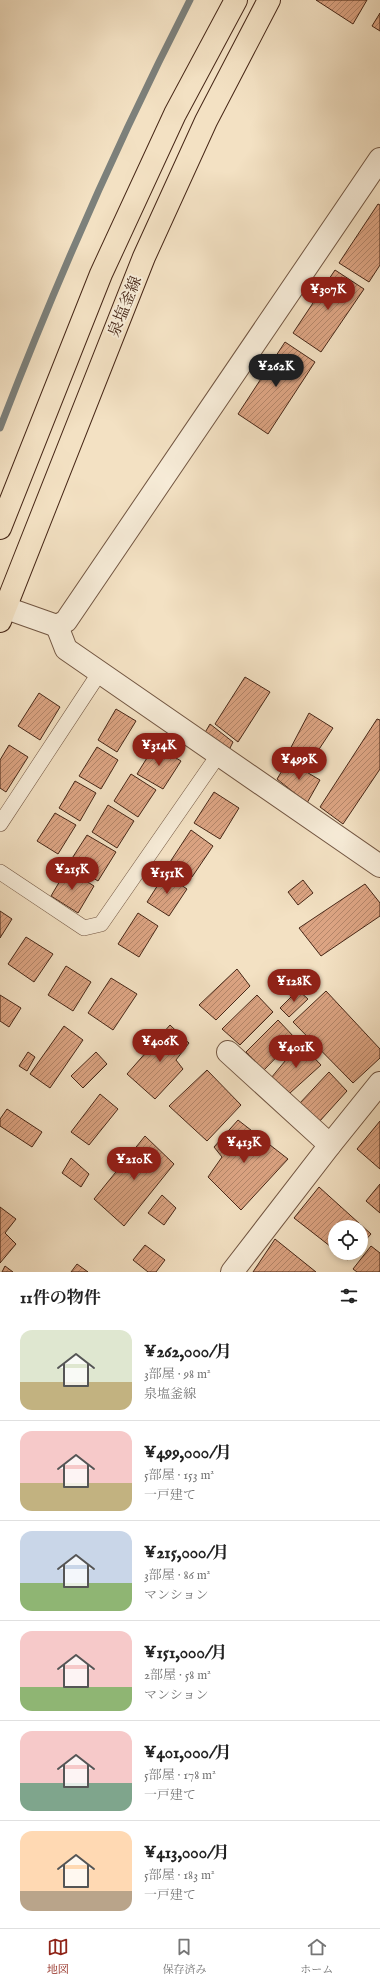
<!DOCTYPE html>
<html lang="ja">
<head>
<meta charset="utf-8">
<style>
  :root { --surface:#fff; --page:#f6f6f6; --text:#222; --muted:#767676; --line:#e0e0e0; --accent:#8f2418 }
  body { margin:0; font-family:"IM FELL English","Noto Serif JP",serif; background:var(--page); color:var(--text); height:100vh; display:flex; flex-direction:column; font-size:15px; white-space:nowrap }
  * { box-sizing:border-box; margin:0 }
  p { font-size:13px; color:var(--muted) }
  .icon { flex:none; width:22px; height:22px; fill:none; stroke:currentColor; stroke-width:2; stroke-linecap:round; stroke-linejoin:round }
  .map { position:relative; height:1272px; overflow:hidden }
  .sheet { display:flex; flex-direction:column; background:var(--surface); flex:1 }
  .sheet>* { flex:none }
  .buttons { position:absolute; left:328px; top:1220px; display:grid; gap:8px }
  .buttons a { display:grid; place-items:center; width:40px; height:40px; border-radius:50%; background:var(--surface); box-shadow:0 2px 6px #0003; font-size:20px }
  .price { position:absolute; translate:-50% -34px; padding:0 9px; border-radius:14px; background:var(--accent); color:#fff; font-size:13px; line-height:26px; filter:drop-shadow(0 1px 2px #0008) }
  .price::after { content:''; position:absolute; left:50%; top:24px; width:12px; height:9px; margin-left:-6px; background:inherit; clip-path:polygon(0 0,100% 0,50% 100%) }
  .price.active { background:#222; color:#fff }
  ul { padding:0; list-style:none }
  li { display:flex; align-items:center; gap:12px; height:100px; padding:0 20px }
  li+li { border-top:1px solid var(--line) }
  li span { display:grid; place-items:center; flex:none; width:112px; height:80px; border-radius:12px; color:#555 }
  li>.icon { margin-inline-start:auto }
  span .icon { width:48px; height:48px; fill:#fffc; stroke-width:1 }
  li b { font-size:17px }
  h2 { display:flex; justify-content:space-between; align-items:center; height:48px; padding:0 20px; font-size:17px }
  .dock { display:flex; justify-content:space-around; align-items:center; height:56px; border-top:1px solid var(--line); background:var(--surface); font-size:11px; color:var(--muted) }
  .dock a { display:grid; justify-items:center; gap:2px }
  .dock .active { color:var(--accent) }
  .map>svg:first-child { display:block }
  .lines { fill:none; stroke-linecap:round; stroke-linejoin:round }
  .stream { stroke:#7c807b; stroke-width:7 }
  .building { fill:url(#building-hatch); stroke:#472717 }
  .lane-casing { stroke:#725642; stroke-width:16 }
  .street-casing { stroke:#725642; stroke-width:24 }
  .primary-casing { stroke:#472717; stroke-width:24 }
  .lane { stroke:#f7ecd8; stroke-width:15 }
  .street { stroke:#f7ecd8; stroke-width:22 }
  .primary { stroke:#f3e1c3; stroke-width:22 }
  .labels { text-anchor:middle; stroke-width:4; stroke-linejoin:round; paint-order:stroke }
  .street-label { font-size:16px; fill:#472717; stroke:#f7ecd8 }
</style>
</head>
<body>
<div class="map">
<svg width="380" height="1272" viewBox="0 0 380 1272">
  <defs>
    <pattern id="building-hatch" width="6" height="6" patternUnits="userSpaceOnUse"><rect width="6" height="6" fill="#dca483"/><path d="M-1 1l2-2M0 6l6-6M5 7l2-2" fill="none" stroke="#b4866a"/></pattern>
  </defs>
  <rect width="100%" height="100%" fill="#f3e1c3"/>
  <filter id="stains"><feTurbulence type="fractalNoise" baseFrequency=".005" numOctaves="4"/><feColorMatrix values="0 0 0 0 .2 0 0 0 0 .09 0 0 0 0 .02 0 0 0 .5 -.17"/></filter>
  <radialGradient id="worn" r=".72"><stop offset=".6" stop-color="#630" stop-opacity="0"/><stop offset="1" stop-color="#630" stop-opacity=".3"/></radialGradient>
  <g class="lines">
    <!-- stream -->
    <path class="stream" d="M 0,428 C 56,282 119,139 190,0"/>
  </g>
  <!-- building -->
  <g class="building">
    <polygon points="316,0 367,0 353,24"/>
    <polygon points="380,13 380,31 372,26"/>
    <polygon points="378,204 380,205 380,265 369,282 339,263"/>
    <polygon points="335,270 364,289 321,352 293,333"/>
    <polygon points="285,342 315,362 268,434 238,414"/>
    <polygon points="245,677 270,692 238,742 215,724"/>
    <polygon points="39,693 60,707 40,740 18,726"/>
    <polygon points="116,709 136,721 117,752 98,740"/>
    <polygon points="309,713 333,728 308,766 288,753"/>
    <polygon points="377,719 380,720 380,769 343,824 320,807"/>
    <polygon points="210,724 233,742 228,752 203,736"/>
    <polygon points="9,745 28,757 6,792 0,788 0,760"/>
    <polygon points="155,745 181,761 163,789 137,774"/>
    <polygon points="97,747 118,760 101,789 79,776"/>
    <polygon points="288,761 320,780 307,803 277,779"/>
    <polygon points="131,774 156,790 138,817 114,801"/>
    <polygon points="75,781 96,793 80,821 59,808"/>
    <polygon points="214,792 239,808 220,839 194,823"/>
    <polygon points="108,805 134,821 117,848 92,832"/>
    <polygon points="55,813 76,825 58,854 37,841"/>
    <polygon points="191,830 213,846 192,877 170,862"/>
    <polygon points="87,835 116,852 98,881 69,863"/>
    <polygon points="67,869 94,886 78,913 51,896"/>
    <polygon points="165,874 187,889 169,916 147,902"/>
    <polygon points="303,880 313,893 298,905 288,892"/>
    <polygon points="365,884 380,903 380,916 321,956 299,928"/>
    <polygon points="0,911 12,919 0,938"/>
    <polygon points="138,913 158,926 139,957 118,944"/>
    <polygon points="26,937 53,954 34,982 8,964"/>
    <polygon points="66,966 91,982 73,1011 48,995"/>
    <polygon points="237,969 250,986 216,1020 199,1005"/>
    <polygon points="111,978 137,994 113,1030 88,1013"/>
    <polygon points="298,990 308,999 289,1017 280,1008"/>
    <polygon points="326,991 380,1049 380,1058 353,1083 293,1022"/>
    <polygon points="0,995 21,1008 9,1027 0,1021"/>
    <polygon points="257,995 273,1012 240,1045 222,1029"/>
    <polygon points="278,1020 295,1038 264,1070 246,1052"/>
    <polygon points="170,1025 189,1043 176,1060 183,1069 155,1099 127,1074"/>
    <polygon points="64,1026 83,1040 50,1088 30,1074"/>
    <polygon points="300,1043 321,1065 290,1093 271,1078"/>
    <polygon points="28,1052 35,1057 27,1071 19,1066"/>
    <polygon points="96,1052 107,1064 83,1088 71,1076"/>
    <polygon points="207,1070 241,1105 207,1141 169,1106"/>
    <polygon points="329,1072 347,1091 319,1122 299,1104"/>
    <polygon points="100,1094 118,1109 89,1145 71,1132"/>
    <polygon points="7,1109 42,1132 32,1147 0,1126 0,1119"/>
    <polygon points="238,1120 288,1159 241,1210 208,1177 222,1157 214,1147"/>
    <polygon points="380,1121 380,1169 357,1149"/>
    <polygon points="145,1136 174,1164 124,1226 94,1199"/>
    <polygon points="71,1158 89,1174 81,1187 62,1173"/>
    <polygon points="380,1184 380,1213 366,1201"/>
    <polygon points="319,1187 371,1234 361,1245 361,1227 335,1227 335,1250 294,1218"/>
    <polygon points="162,1195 176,1208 164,1225 148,1213"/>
    <polygon points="0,1207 16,1219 5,1233 16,1244 0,1263"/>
    <polygon points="275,1239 316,1272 253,1272"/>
    <polygon points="145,1245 165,1260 156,1272 148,1272 133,1260"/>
    <polygon points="371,1246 380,1253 380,1272 357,1272 353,1269"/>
    <polygon points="338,1253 354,1253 348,1260"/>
    <polygon points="77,1264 88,1272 71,1272"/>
    <polygon points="5,1266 13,1272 2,1272"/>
  </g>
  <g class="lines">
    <!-- lane casing -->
    <g class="lane-casing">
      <g id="lane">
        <polyline points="0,824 100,672"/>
        <polyline points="0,872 84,928 101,924 219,754"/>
      </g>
    </g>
    <!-- street casing -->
    <g class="street-casing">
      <g id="street">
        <polyline points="0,610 6,608 57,626 66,621 380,159"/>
        <polyline points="57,626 66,649 380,866"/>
        <polyline points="228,1052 330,1145"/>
        <polyline points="232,1272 330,1145 380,1083"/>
      </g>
    </g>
    <!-- primary casing -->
    <g class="primary-casing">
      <g id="primary">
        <polyline points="0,528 101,274 175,114 236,0"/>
        <polyline points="0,621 144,257 206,121 269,0"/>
      </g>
    </g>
    <!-- lane -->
    <use href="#lane" class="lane"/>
    <!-- street -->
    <use href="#street" class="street"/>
    <!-- primary -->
    <use href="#primary" class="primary"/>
  </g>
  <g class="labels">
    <!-- street labels -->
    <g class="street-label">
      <text transform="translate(124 306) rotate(-68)" y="6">泉塩釜線</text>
    </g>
  </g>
  <rect width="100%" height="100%" filter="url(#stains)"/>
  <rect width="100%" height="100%" fill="url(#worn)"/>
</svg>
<div class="buttons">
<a><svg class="icon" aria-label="locate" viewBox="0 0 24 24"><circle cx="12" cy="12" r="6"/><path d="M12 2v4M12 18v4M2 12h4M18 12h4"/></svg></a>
</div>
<b class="price" style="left:328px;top:311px">¥307K</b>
<b class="price active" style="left:276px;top:388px">¥262K</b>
<b class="price" style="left:159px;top:767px">¥314K</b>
<b class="price" style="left:299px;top:781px">¥499K</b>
<b class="price" style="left:72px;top:891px">¥215K</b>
<b class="price" style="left:167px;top:895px">¥151K</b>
<b class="price" style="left:294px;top:1003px">¥128K</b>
<b class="price" style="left:160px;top:1063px">¥406K</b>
<b class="price" style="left:296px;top:1069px">¥401K</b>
<b class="price" style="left:244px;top:1164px">¥413K</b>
<b class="price" style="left:134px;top:1181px">¥210K</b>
</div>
<section class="sheet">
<h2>11件の物件<svg class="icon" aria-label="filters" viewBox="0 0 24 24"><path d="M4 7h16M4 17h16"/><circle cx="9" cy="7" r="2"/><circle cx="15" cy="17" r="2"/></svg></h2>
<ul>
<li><span style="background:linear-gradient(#dfe7d0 65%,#c2b280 0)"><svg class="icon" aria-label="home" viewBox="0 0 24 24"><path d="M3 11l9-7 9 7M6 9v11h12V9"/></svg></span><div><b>¥262,000/月</b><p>3部屋 · 98 m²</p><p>泉塩釜線</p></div></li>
<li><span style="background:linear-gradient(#f6c9c9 65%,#c2b280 0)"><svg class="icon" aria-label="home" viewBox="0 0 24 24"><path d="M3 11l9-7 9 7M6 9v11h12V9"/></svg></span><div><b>¥499,000/月</b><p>5部屋 · 153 m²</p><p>一戸建て</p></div></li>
<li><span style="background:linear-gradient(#c9d6e8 65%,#8fb573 0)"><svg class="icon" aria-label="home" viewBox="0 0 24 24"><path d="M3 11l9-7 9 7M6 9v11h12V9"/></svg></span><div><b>¥215,000/月</b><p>3部屋 · 86 m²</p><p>マンション</p></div></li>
<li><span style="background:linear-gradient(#f6c9c9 70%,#8fb573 0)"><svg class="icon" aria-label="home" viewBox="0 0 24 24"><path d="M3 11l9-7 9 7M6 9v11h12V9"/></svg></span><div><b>¥151,000/月</b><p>2部屋 · 58 m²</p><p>マンション</p></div></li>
<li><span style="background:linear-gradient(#f6c9c9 65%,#7fa58c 0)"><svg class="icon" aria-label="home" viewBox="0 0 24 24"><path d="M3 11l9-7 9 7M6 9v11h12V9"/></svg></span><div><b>¥401,000/月</b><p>5部屋 · 178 m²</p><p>一戸建て</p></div></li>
<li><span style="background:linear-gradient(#ffd9b3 75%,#b9a48a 0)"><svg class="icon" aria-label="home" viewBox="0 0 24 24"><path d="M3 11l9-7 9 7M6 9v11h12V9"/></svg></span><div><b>¥413,000/月</b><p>5部屋 · 183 m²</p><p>一戸建て</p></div></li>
</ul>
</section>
<nav class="dock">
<a class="active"><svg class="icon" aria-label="map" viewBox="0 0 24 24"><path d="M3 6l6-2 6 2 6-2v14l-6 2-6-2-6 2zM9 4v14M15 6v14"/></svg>地図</a>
<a><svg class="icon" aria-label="saved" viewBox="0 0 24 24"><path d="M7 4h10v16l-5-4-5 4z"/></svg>保存済み</a>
<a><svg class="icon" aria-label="home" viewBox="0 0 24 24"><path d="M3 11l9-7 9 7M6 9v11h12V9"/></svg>ホーム</a>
</nav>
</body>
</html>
